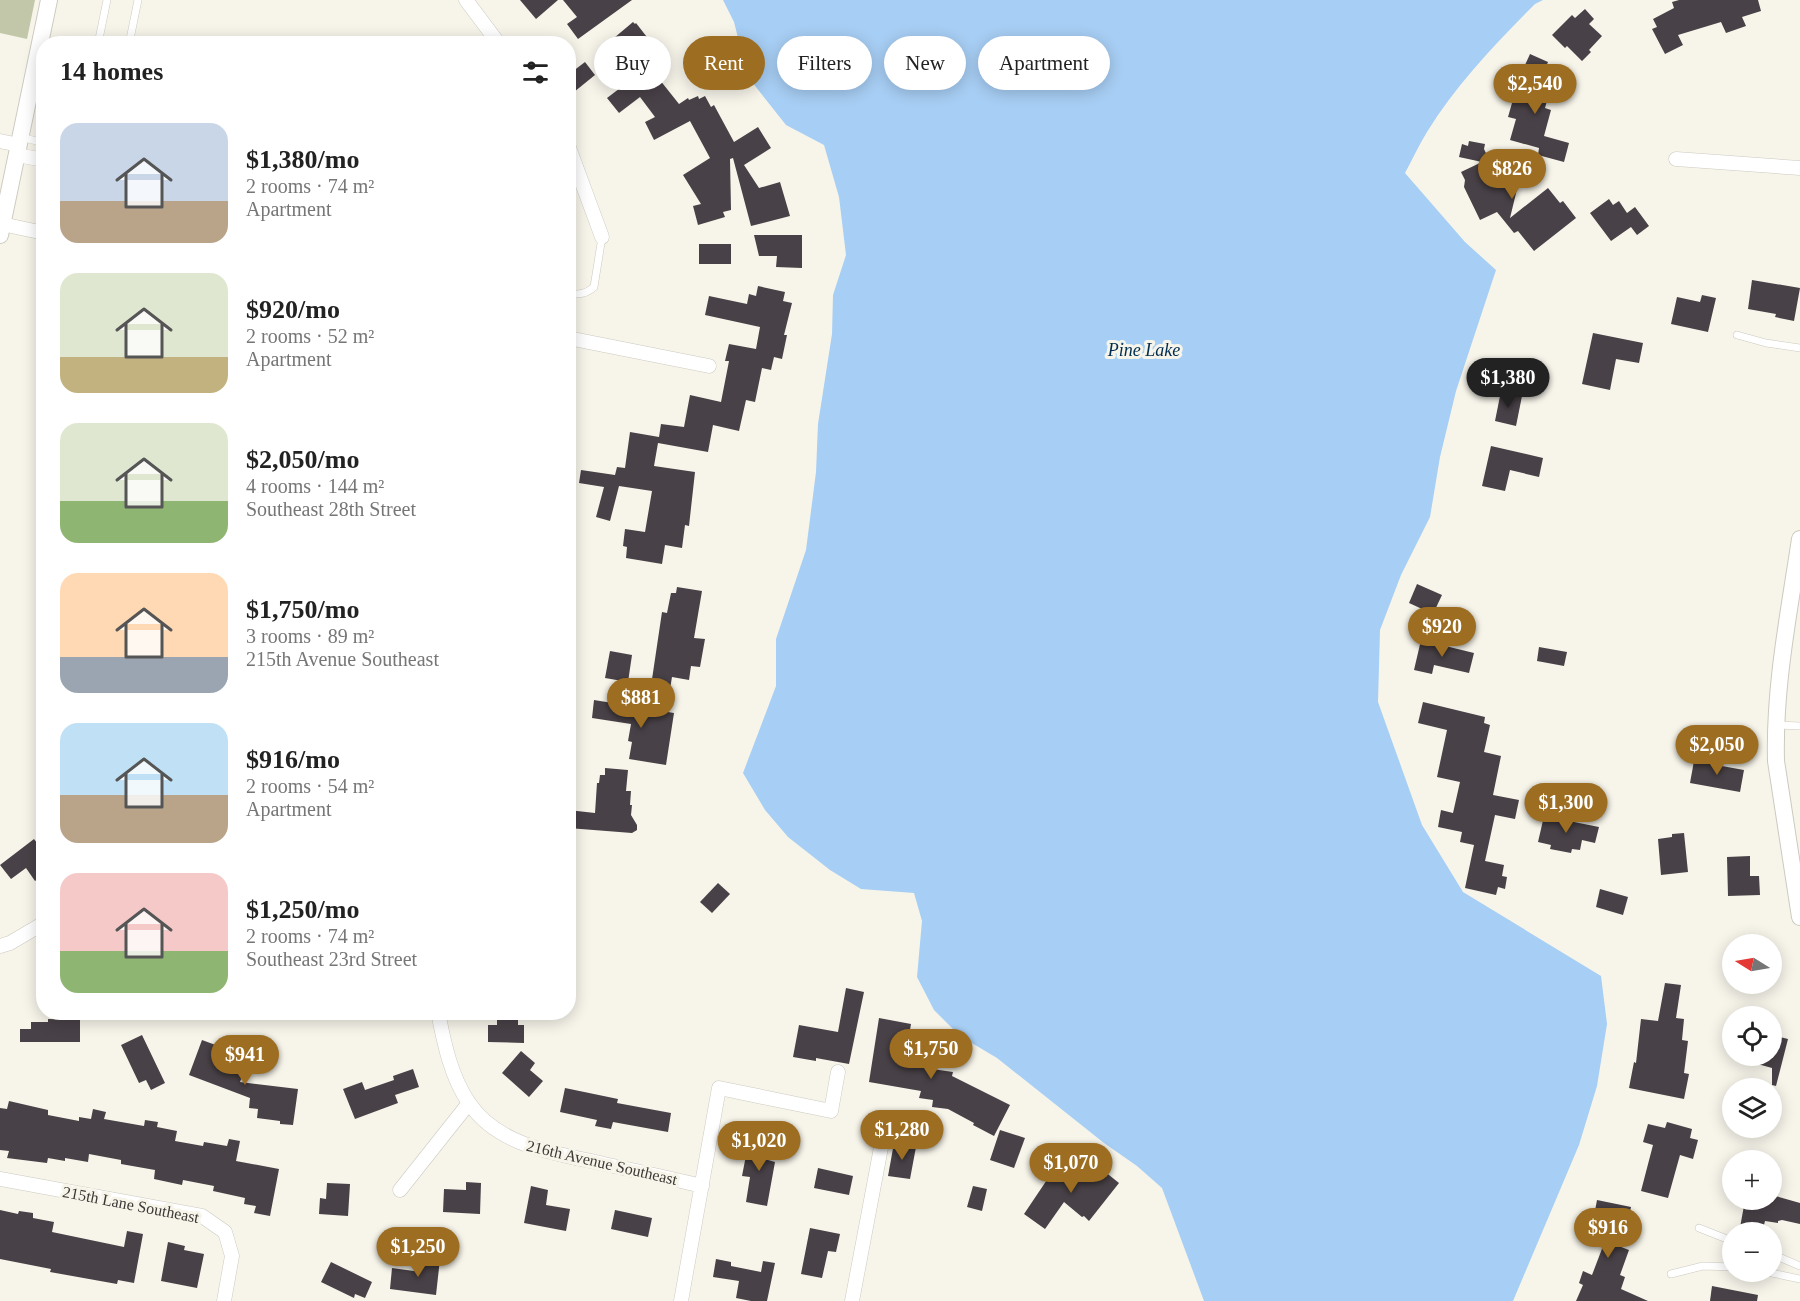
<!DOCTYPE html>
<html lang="en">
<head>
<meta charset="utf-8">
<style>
  :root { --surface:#fff; --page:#f6f6f6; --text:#222; --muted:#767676; --accent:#9d6e21 }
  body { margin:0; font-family:"Times New Roman",serif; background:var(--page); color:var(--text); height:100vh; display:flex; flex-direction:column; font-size:22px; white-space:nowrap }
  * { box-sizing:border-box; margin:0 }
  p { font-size:20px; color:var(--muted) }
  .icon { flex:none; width:33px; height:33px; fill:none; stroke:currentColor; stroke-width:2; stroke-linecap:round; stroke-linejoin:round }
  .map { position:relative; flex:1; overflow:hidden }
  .details { position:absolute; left:36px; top:36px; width:540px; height:984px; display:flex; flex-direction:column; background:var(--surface); border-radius:24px; box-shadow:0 3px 15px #0003 }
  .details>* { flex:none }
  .top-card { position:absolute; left:594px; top:36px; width:570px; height:54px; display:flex; gap:12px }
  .needle { width:39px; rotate:281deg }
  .tools { position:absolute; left:1722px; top:934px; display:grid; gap:12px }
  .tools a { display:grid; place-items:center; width:60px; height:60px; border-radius:50%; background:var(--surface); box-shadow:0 3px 15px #0003; font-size:30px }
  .price { position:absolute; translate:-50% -51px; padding:0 14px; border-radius:21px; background:var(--accent); color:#fff; font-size:20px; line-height:39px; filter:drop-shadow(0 2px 3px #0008) }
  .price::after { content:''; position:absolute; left:50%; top:36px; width:18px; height:14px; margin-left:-9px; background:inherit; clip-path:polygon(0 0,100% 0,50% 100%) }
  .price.on { background:#222; color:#fff }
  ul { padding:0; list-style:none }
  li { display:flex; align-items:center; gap:18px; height:150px; padding:0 24px }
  li span { display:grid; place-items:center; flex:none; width:168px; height:120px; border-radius:18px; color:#555 }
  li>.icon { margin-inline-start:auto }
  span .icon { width:72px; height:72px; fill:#fffc; stroke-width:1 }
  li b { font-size:26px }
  h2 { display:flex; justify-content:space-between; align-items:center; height:72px; padding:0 24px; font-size:26px }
  .tag { padding:0 21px; border-radius:27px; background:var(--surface); box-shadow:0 3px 15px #0003; font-size:21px; line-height:54px }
  .tag.on { background:var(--accent); color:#fff }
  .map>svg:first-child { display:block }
  .green { fill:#c3c7a9 }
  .water { fill:#a7cef4 }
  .building { fill:#484147 }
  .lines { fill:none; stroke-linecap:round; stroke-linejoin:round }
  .service-casing { stroke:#cccac0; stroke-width:8 }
  .minor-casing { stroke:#cccac0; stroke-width:15 }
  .tertiary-casing { stroke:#cccac0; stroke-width:18 }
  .service { stroke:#fff; stroke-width:7 }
  .minor { stroke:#fff; stroke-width:14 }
  .tertiary { stroke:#fff; stroke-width:16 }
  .labels { text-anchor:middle; stroke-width:6; stroke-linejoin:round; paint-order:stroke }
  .street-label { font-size:16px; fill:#3a3935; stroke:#f7f5ea }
  .water-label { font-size:18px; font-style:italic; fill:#002c4f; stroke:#f7f5ea }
</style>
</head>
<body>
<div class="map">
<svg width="1800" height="1301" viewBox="0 0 1800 1301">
  <rect width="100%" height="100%" fill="#f7f5ea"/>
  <!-- green -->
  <polygon class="green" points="0,0 35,0 27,39 0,33"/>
  <!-- water -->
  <path class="water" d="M 723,0 L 1543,0 L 1535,4 C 1495,44 1457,84 1427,132 C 1419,145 1412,160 1405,173 L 1465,242 L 1496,270 L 1456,391 L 1440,457 L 1430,517 L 1401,575 L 1380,630 L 1378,702 L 1422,825 L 1463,892 L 1601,976 L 1607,1024 L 1597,1086 L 1579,1145 L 1513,1301 L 1204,1301 L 1162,1188 L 1137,1166 L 1104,1143 L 997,1058 L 960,1036 L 934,1010 L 917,977 L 922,921 L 914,893 L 861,889 L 830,870 L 788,837 L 765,810 L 743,773 L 776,686 L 776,639 L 806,550 L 816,472 L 818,424 L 832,334 L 833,295 L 846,255 L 839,197 L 824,145 L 786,125 L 748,77 L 734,22 Z"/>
  <!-- building -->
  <g class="building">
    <polygon points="520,0 558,0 536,19"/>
    <polygon points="563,0 632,0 578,39 567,24 577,17"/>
    <polygon points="1679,0 1758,0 1761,11 1742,17 1746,26 1726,33 1721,22 1678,35 1683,45 1665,54 1652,29 1657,27 1653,19 1674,8 1672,2"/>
    <polygon points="1585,9 1594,19 1589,24 1602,36 1589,50 1591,52 1582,61 1567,46 1565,48 1552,35 1572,15 1575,18"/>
    <polygon points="633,22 635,24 636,23 657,50 644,60 679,104 688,98 689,100 698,96 699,99 705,96 711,107 714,105 734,142 758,127 771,148 744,165 759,188 780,182 790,216 751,226 733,158 730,159 731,210 723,212 725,217 698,225 693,206 701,204 683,175 710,158 690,121 654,140 645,122 655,117 640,97 619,113 607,98 628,82 612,61 618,56 608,43"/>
    <polygon points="1530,54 1548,62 1535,93 1548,97 1545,108 1551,110 1544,136 1569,143 1564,162 1538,155 1539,148 1510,140 1516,119 1508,117 1514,96 1521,98 1527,76 1521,74"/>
    <polygon points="585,62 595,75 574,92 568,85 568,75"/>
    <polygon points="1469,141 1485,144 1484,149 1497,176 1510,169 1518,185 1510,218 1548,188 1560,203 1563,201 1576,218 1534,251 1518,231 1514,233 1497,212 1480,220 1464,187 1465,180 1461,172 1482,162 1459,157 1462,144 1468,146"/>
    <polygon points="1609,199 1613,205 1619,201 1627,213 1635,207 1649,226 1637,235 1631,227 1611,241 1590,213"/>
    <polygon points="754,235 802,235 802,268 776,267 777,256 759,256"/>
    <rect x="699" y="244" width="32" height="20"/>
    <polygon points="1752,280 1800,288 1794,321 1775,317 1776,314 1748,309"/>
    <polygon points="758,286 785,292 783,301 792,303 784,335 787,335 782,359 774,357 771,370 762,368 755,402 746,400 739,431 713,425 708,452 658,443 654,466 695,472 689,526 685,525 682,548 665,545 662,564 626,558 627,547 623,546 625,529 645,532 652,491 619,486 610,521 596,517 604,487 579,483 581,470 615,475 617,467 625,468 630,432 659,437 661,424 684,427 690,395 721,402 729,361 725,361 729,344 756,349 760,327 705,315 709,296 747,304 749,294 756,296"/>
    <polygon points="1702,295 1716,298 1708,332 1671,324 1677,297 1700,302"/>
    <polygon points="1593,333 1643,343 1639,363 1616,359 1610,390 1582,384"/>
    <polygon points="1501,391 1522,396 1516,426 1495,421"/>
    <polygon points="1491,446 1543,458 1539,477 1510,470 1505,491 1482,486"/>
    <polygon points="1417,584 1442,595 1433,614 1409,603"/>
    <polygon points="677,587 702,591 694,638 705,639 700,667 691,666 689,680 672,677 670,689 651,686 662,612 667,613 671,593 676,593"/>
    <polygon points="1421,640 1474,653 1469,673 1434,665 1432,674 1414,670"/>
    <polygon points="1539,647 1567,652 1564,666 1537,661"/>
    <polygon points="610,651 632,655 628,682 605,678"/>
    <polygon points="594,700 674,713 666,765 629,759 632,742 628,741 631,724 592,718"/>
    <polygon points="1423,702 1485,717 1484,723 1490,725 1484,752 1501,756 1493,795 1519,800 1515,819 1495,815 1485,861 1504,865 1502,876 1507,877 1505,889 1498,887 1496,895 1465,888 1474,845 1460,842 1462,832 1438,827 1441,810 1453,813 1460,782 1437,777 1447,730 1418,723"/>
    <polygon points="1694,761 1744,770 1740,792 1690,783"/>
    <polygon points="605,768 628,770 626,791 631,791 630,805 632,805 631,815 637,825 637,830 632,833 568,828 568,810 595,813 597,783 599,783 600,775 605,775"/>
    <polygon points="1544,816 1599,827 1595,843 1582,840 1580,850 1572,849 1571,853 1550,849 1551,845 1538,842"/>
    <polygon points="1684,833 1688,872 1661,875 1658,839 1672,837 1672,834"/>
    <polygon points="34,839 44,852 44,874 35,881 26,868 11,879 0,865"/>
    <polygon points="1750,856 1750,876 1759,876 1760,895 1728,896 1727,857"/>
    <polygon points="718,883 730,894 712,913 700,902"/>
    <polygon points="1600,889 1628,897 1623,915 1596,907"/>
    <polygon points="1665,983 1681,985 1676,1018 1684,1019 1682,1040 1688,1041 1684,1073 1689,1074 1684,1099 1629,1088 1634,1062 1636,1063 1641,1019 1658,1021"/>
    <polygon points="846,988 864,992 849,1064 816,1058 816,1061 793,1057 799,1025 838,1032"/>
    <polygon points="497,1012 518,1012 518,1025 524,1025 524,1043 488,1042 488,1025 497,1025"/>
    <polygon points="879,1018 911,1024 904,1065 953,1072 952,1076 1010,1105 994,1136 973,1125 974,1123 948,1109 932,1107 933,1100 919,1098 921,1091 869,1082"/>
    <polygon points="48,1019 80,1020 80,1042 20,1042 20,1029 31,1029 31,1022 48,1022"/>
    <polygon points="142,1035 165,1083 151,1090 146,1080 139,1083 121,1045"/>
    <polygon points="1772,1035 1788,1039 1776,1086 1772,1085 1772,1068 1743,1060 1743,1056 1772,1056"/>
    <polygon points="202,1040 221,1047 217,1058 245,1069 240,1082 298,1089 293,1125 280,1124 280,1121 257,1118 258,1109 249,1108 250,1098 189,1075"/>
    <polygon points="521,1051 535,1063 530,1070 543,1081 529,1097 502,1073"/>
    <polygon points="413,1069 419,1087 395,1095 398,1103 355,1119 343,1089 362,1082 365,1090 394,1080 393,1076"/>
    <polygon points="565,1088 618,1099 617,1103 671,1113 668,1132 613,1122 611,1129 595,1126 597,1120 560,1112"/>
    <polygon points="9,1101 48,1110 48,1115 79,1121 79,1117 91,1119 93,1109 106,1112 104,1119 144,1126 145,1120 158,1122 157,1127 177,1131 175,1141 203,1146 204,1142 227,1146 229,1139 240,1141 236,1161 279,1169 270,1216 254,1213 256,1206 244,1204 245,1198 213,1191 214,1186 183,1180 182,1185 154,1179 155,1170 121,1164 121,1160 89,1154 88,1162 65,1158 65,1161 48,1158 47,1163 7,1158 9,1151 0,1150 0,1108 7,1109"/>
    <polygon points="1667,1122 1692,1129 1690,1138 1698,1140 1693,1159 1680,1155 1668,1198 1641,1191 1653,1145 1643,1142 1648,1124 1665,1128"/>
    <polygon points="1000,1130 1025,1138 1014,1168 990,1160"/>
    <polygon points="749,1140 771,1144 768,1160 775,1162 767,1206 746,1202 750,1177 742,1176"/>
    <polygon points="894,1143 916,1147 910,1179 888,1176"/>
    <polygon points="1061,1159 1090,1180 1099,1167 1119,1183 1089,1221 1084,1216 1082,1217 1064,1202 1045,1229 1024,1214"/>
    <polygon points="818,1168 853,1176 849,1195 814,1188"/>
    <polygon points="466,1182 481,1183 480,1214 443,1212 444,1189 466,1190"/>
    <polygon points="327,1183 350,1184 348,1216 319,1214 320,1198 326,1199"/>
    <polygon points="531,1186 548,1190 546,1205 570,1209 566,1231 524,1223"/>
    <polygon points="973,1186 987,1189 982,1211 967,1207"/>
    <polygon points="1772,1195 1800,1203 1800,1224 1782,1220 1778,1221 1778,1223 1765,1221 1762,1233 1739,1233 1745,1200 1772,1200"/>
    <polygon points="1597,1200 1631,1207 1627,1225 1621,1224 1616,1245 1629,1250 1620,1275 1625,1277 1621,1289 1648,1301 1576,1301 1583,1285 1579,1283 1583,1271 1592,1275 1608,1233 1600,1231 1603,1218 1594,1216"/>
    <polygon points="0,1210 18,1214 19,1211 33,1213 33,1218 54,1222 52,1232 124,1247 127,1231 143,1234 134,1283 118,1280 117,1284 50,1272 51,1269 0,1259"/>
    <polygon points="615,1210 652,1218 648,1237 611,1229"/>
    <polygon points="810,1228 840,1234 836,1252 828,1251 822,1278 801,1274"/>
    <polygon points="168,1242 185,1246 184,1250 204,1254 197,1288 161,1281"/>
    <polygon points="423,1257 440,1259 436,1295 390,1289 392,1268 421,1272"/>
    <polygon points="716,1259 731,1262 731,1266 761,1272 763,1261 775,1263 767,1301 751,1301 736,1298 739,1281 713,1277"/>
    <polygon points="331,1262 372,1282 365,1298 355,1294 354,1298 321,1282"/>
    <polygon points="1712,1286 1758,1295 1757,1301 1710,1301"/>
  </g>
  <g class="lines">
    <!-- service casing -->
    <g class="service-casing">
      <g id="service">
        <polyline points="98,44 107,0"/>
        <polyline points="129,44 138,0"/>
        <polyline points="21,137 44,143"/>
        <path d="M 568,293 C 579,295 586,294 594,287 L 602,237"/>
        <polyline points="1737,335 1766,343 1800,348"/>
        <polyline points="1776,725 1800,726"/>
        <polyline points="1699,1228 1732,1241"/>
        <polyline points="1772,1254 1800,1266"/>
        <polyline points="1767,1272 1800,1279"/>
        <polyline points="1671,1274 1703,1266 1732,1267"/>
      </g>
    </g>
    <!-- minor casing -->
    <g class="minor-casing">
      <g id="minor">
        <polyline points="466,0 499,44"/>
        <polyline points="0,141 19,145"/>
        <polyline points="568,145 602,237"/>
        <polyline points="17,155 44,160"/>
        <polyline points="1676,159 1800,168"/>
        <polyline points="2,224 44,233"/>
        <polyline points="568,338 709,366"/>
        <polyline points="0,946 10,943 44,923"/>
        <path d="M 438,1012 C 444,1043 451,1077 469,1103 C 499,1147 556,1153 604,1164 C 636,1171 669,1178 702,1186"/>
        <polyline points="0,1179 202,1216 225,1232 232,1256 224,1301"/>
        <polyline points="400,1190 469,1103"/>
        <polyline points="681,1301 719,1088 831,1111 838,1072"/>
        <polyline points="852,1301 883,1137"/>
      </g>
    </g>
    <!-- tertiary casing -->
    <g class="tertiary-casing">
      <g id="tertiary">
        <polyline points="0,235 49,0"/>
        <path d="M 1800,539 C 1789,613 1774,686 1776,761 L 1800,917"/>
      </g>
    </g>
    <!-- service -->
    <use href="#service" class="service"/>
    <!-- minor -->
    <use href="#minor" class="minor"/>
    <!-- tertiary -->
    <use href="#tertiary" class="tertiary"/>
  </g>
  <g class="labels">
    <!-- street labels -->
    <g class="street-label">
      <text transform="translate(602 1162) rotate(13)" y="6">216th Avenue Southeast</text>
      <text transform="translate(131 1204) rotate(11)" y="6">215th Lane Southeast</text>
    </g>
    <!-- water labels -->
    <g class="water-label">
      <text x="1144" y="356">Pine Lake</text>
    </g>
  </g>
</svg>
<div class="tools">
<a><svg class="needle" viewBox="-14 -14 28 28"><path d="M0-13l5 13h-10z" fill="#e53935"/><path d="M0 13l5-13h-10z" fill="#767676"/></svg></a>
<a><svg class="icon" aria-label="locate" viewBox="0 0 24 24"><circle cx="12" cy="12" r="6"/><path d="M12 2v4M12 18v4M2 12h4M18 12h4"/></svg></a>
<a><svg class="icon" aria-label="layers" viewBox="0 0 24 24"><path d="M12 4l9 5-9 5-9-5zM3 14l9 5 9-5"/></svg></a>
<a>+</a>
<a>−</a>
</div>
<b class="price" style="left:1535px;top:115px">$2,540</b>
<b class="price" style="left:1512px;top:200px">$826</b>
<b class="price on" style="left:1508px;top:409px">$1,380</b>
<b class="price" style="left:1442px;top:658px">$920</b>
<b class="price" style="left:641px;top:729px">$881</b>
<b class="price" style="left:1717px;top:776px">$2,050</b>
<b class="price" style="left:1566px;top:834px">$1,300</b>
<b class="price" style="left:931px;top:1080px">$1,750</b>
<b class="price" style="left:245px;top:1086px">$941</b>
<b class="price" style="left:902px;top:1161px">$1,280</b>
<b class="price" style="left:759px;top:1172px">$1,020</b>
<b class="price" style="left:1071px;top:1194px">$1,070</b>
<b class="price" style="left:1608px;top:1259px">$916</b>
<b class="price" style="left:418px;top:1278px">$1,250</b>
<div class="top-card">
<a class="tag">Buy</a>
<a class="tag on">Rent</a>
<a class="tag">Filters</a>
<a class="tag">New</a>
<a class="tag">Apartment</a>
</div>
<section class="details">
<h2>14 homes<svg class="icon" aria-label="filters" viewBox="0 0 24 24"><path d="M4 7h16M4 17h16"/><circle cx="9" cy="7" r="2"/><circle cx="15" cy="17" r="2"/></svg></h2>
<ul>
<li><span style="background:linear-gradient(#c9d6e8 65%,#b9a48a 0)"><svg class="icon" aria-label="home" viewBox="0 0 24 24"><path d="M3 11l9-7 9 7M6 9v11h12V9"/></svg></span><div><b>$1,380/mo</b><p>2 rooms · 74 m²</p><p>Apartment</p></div></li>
<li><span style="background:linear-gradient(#dfe7d0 70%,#c2b280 0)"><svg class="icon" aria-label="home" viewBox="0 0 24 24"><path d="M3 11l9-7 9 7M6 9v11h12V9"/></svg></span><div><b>$920/mo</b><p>2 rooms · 52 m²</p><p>Apartment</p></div></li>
<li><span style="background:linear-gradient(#dfe7d0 65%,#8fb573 0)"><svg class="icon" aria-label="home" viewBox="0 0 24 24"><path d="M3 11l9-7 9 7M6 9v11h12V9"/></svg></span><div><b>$2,050/mo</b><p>4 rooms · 144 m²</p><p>Southeast 28th Street</p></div></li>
<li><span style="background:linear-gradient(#ffd9b3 70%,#9aa5b1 0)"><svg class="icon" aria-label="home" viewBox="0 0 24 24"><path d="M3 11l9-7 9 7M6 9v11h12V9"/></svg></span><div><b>$1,750/mo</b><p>3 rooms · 89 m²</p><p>215th Avenue Southeast</p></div></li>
<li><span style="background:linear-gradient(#bfe0f5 60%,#b9a48a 0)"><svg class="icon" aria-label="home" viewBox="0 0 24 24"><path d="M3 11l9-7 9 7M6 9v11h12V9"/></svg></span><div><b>$916/mo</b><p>2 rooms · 54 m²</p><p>Apartment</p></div></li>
<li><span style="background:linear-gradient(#f6c9c9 65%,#8fb573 0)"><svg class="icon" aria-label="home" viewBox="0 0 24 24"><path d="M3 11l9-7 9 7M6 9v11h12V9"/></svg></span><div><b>$1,250/mo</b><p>2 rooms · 74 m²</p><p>Southeast 23rd Street</p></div></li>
</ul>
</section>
</div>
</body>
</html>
